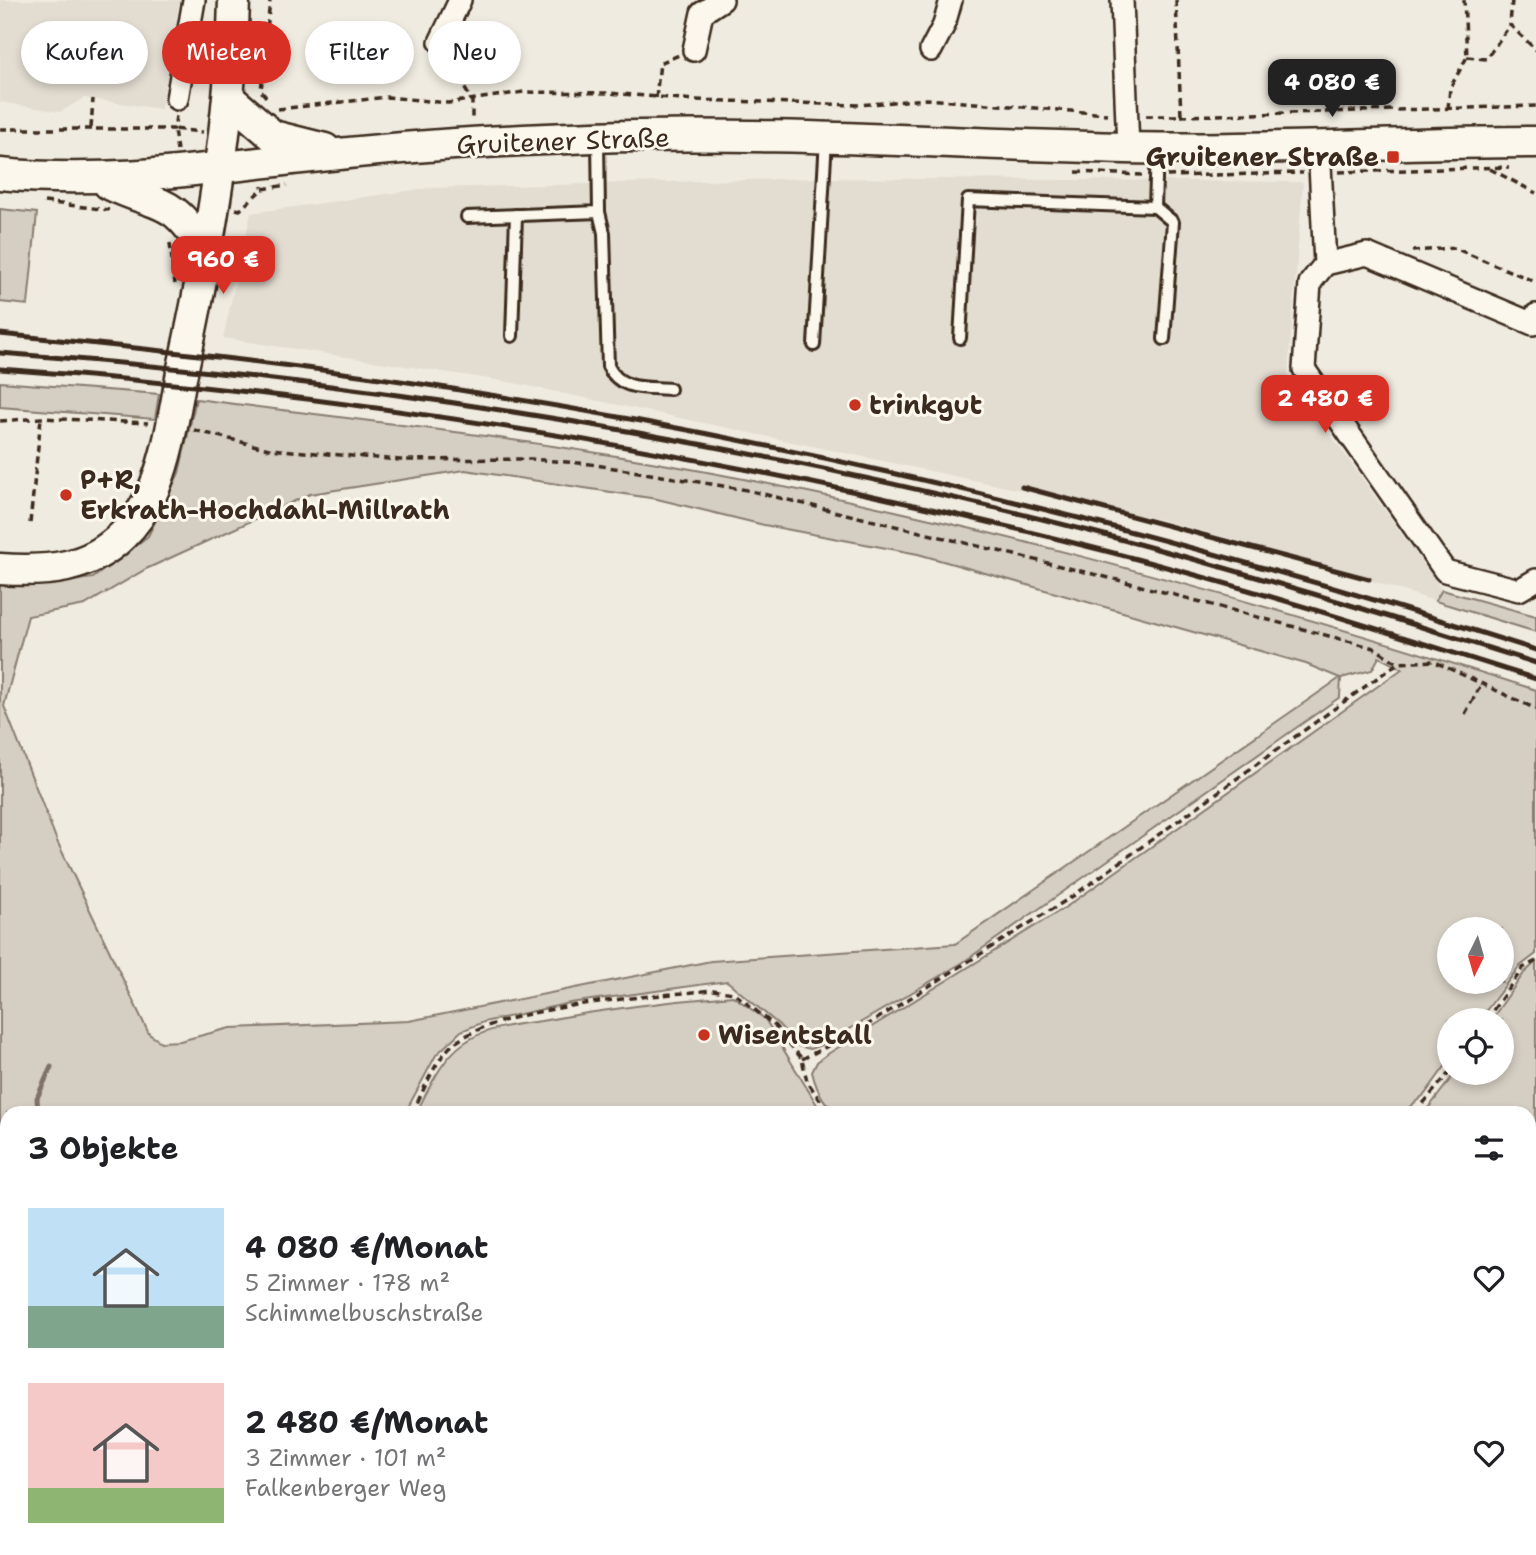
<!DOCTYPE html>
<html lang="de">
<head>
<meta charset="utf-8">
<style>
  :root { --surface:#fff; --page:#f2f2f2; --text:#202124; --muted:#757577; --accent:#d93025 }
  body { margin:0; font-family:"Shantell Sans",sans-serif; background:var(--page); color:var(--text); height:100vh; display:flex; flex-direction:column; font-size:26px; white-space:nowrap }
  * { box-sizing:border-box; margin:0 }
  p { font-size:23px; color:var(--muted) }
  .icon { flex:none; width:38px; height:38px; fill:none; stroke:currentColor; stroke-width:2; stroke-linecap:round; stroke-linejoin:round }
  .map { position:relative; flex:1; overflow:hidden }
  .details { position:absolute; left:0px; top:1106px; width:1536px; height:450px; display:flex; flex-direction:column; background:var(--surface); border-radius:21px 21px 0 0; box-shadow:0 4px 10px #0003 }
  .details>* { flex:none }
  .top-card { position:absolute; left:21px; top:21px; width:700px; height:63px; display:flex; gap:14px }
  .needle { width:46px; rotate:185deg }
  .fabs { position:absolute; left:1437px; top:917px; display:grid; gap:14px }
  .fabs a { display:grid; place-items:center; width:77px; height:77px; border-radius:50%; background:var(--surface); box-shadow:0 4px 10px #0003; font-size:35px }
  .price { position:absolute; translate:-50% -60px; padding:0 16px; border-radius:14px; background:var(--accent); color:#fff; font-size:23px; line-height:46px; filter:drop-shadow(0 2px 4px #0008) }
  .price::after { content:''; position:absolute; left:50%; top:42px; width:21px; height:16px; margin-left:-10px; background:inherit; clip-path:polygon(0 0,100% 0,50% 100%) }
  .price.selected { background:#222; color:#fff }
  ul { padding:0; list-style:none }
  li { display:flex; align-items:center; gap:21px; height:175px; padding:0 28px }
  li span { display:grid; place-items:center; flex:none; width:196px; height:140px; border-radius:0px; color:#555 }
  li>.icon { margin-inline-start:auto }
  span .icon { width:84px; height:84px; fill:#fffc; stroke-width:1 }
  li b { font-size:30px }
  h2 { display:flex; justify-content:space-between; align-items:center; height:84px; padding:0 28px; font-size:30px }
  .chip { padding:0 24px; border-radius:32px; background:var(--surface); box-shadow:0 4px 10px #0003; font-size:24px; line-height:63px }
  .chip.selected { background:var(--accent); color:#fff }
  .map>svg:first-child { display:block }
  .built { fill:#e2dcd1 }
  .green { fill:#d5cec3; stroke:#887c70; stroke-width:2; fill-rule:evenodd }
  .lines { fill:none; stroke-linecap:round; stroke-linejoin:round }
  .stream { stroke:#7f7367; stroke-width:5 }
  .lane-casing { stroke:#3b2a1e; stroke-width:16 }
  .street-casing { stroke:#3b2a1e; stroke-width:26 }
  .secondary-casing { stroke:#3b2a1e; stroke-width:35 }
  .path { stroke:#3b2a1e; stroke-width:3.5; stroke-dasharray:7 5; stroke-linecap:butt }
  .lane { stroke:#fbf7ec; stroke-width:10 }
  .street { stroke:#fbf7ec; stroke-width:21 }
  .secondary { stroke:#fbf7ec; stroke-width:30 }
  .rail { stroke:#3b2a1e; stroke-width:5 }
  .poi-dot { fill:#c8321e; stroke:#fbf7ec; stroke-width:2.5 }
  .labels { text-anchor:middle; stroke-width:6; stroke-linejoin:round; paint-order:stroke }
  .street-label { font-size:26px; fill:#3b2a1e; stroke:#fbf7ec }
  .poi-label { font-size:26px; font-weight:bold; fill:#3b2a1e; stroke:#fbf7ec; text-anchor:start }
</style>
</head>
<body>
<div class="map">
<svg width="1536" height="1555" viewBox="0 0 1536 1555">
  <rect width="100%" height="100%" fill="#f0ebe0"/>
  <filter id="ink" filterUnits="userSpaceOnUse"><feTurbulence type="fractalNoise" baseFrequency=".0143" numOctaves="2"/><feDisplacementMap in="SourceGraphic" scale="14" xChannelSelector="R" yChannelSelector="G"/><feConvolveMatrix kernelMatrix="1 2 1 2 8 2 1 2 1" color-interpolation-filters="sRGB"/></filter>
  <g filter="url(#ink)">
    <!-- built -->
    <g class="built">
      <polygon points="0,0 180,0 161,109 84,98 60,112 0,102"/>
      <polygon points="822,178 1303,182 1288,375 1442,590 1435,601 1283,553 1158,519 509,382 223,338 251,213 429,188"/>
    </g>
    <!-- green -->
    <g class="green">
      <polygon points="0,209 37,213 28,305 0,302"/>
      <polygon points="0,382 159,394 155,419 0,407"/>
      <path d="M 196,399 C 342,418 489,434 634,459 C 940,511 1241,595 1536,690 L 1536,954 L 1519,967 L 1479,1020 L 1449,1020 L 1449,1061 L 1425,1094 L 1402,1113 L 838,1113 C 823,1105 816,1088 812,1072 L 817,1062 L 826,1055 L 1066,907 L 1402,669 L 1379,657 L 1372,670 L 1341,678 L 1340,697 L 962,963 L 824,1044 L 810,1049 L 798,1046 L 779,1025 L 727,981 L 570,1003 L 484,1022 L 461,1031 L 436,1055 L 405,1113 L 7,1113 L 7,1296 L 0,1290 L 0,584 L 28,586 L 93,578 L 148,536 L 179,473 ZM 465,470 L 657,499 L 764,525 L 918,554 L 1306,664 L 1340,678 L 955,944 L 711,961 L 409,1021 L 230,1028 L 180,1041 L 161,1042 L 149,1034 L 57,841 L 4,706 L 28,616 L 85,605 L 146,569 L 310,494 ZM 1449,929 L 1502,929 L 1502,982 L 1449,982 Z"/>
      <polygon points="1442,590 1536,616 1536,632 1435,601"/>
      <polygon points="1536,962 1536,1555 789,1555 790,1549 1530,1549 1530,1113 1421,1113 1430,1106 1455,1073 1502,1073 1502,1020 1491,1020 1524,973"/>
      <path d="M 733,996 L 765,1019 L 822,1113 L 416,1113 C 429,1089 441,1059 464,1043 C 486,1027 515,1025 541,1021 C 605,1009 669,1001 733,996 Z"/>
      <polygon points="0,1455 7,1463 7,1549 86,1549 91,1555 0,1555"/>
      <polygon points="299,1549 776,1549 773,1555 306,1555"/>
    </g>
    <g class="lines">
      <!-- stream -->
      <g class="stream">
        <polyline points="38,1113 37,1098 51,1067"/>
        <polyline points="0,1259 7,1251"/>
        <polyline points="1530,1548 1536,1541"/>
        <polyline points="306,1549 315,1555"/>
        <polyline points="1264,1549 1270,1555"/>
        <polyline points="1523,1555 1529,1549"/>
      </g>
      <!-- lane casing -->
      <g class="lane-casing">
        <g id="lane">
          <polyline points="1155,207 1173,222 1164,339"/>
          <path d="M 599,212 L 604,233 L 608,366 C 620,391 646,387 670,389"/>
          <polyline points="467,217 599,212 598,140"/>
          <polyline points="512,336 516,215"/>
          <polyline points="960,338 968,200 1155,207 1157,151"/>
          <polyline points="814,345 826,139"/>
        </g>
      </g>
      <!-- street casing -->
      <g class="street-casing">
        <g id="street">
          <polyline points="1122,0 1128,148"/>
          <polyline points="440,42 460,0"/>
          <polyline points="694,50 702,13 722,0"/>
          <polyline points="931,50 944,25 951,0"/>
          <polyline points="177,99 194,0"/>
          <polyline points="1319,145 1325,264 1310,283 1304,369 1445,571 1519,590 1536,580"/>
          <polyline points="1325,264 1367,254 1533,324 1536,315"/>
        </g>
      </g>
      <!-- secondary casing -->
      <g class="secondary-casing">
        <g id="secondary">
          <polyline points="229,98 273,136 325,149"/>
          <path d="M 0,174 C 121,185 220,166 339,154 C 423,145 508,140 593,137 C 771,131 949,144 1126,148 C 1263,151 1400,142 1536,142"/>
          <path d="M 109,184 C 161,209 170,194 205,250"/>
          <path d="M 0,569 C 46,572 88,570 123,535 C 136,522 148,503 155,486 C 170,449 175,406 183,368 C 209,248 231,123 234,0"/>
        </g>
      </g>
      <!-- path -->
      <g class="path">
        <polyline points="1512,0 1510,25 1536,50"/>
        <polyline points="447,57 472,101 472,122"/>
        <polyline points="1467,57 1486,59 1510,25"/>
        <polyline points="266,97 261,91 270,0"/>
        <polyline points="656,98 660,63 679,55"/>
        <polyline points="278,109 388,97 448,103 524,92 608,93 695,100 859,105 927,99 1107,114"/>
        <polyline points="1448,109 1450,88 1467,57 1464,0"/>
        <polyline points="1146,116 1181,116 1176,0"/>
        <polyline points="1181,116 1536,106"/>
        <polyline points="91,128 93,99"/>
        <polyline points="0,129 174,129 176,116"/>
        <polyline points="177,151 174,129 203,132"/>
        <polyline points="1490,169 1536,193"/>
        <polyline points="1076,172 1142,175"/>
        <polyline points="1339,172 1509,167"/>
        <polyline points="1167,176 1303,173"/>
        <polyline points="263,189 287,185"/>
        <polyline points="44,202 109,210"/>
        <polyline points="236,209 240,210 262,189 262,186"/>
        <polyline points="170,243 175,284"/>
        <polyline points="1412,251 1454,248 1536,282"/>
        <polyline points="0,421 41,418 148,423"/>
        <polyline points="194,430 269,449 400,460 531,459 590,464 747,490 1126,582 1374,648 1398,663"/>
        <polyline points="30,523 41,418"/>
        <polyline points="1465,714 1481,685"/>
        <polyline points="1486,1020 1523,968 1536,961"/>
        <polyline points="802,1059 856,1032 1073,896 1398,663 1433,661 1536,709"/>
        <path d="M 412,1113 C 423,1092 433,1065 449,1048 C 493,1005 650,997 713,990 L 734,993 L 775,1026 L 802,1059 L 807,1081 L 829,1113"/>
        <polyline points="1415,1113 1449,1073"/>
        <polyline points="781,1555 784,1549"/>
      </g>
      <!-- lane -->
      <use href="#lane" class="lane"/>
      <!-- street -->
      <use href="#street" class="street"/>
      <!-- secondary -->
      <use href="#secondary" class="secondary"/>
      <!-- rail -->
      <g class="rail">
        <path d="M 0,334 C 160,350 319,367 478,393 C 837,450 1190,539 1536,650"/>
        <path d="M 0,353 C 368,380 732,439 1089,531 C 1240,570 1388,616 1536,663"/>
        <path d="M 0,369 C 367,395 725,455 1082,545 C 1235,583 1385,631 1536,679"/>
        <polyline points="1022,487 1369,579"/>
      </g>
    </g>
  </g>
  <!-- markers -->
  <g class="poi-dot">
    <rect x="1386" y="150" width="14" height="14" rx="3.5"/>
    <circle cx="855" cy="405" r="7"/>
    <circle cx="66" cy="495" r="7"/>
    <circle cx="704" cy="1035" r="7"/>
  </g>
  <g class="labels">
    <!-- street labels -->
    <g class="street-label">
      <text transform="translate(563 141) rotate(-2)" y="9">Gruitener Straße</text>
    </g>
    <!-- poi labels -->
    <g class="poi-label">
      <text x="1379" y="166" text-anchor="end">Gruitener Straße</text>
      <text x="869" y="414">trinkgut</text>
      <text x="80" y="489">P+R,<tspan x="80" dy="30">Erkrath-Hochdahl-Millrath</tspan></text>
      <text x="718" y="1044">Wisentstall</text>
    </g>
  </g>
</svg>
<div class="fabs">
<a><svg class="needle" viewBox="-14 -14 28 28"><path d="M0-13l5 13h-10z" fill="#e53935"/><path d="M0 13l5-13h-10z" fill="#757577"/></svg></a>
<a><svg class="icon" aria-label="locate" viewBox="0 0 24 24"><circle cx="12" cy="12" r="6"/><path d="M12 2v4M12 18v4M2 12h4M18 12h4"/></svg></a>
</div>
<b class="price selected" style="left:1332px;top:119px">4 080 €</b>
<b class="price" style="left:223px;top:296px">960 €</b>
<b class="price" style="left:1325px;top:435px">2 480 €</b>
<div class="top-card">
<a class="chip">Kaufen</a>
<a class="chip selected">Mieten</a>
<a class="chip">Filter</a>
<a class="chip">Neu</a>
</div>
<section class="details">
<h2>3 Objekte<svg class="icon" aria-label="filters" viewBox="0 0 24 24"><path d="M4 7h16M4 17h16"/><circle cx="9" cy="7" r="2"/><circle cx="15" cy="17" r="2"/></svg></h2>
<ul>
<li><span style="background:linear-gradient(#bfe0f5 70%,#7fa58c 0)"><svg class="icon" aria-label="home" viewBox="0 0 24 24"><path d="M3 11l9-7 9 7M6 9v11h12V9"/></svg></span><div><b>4 080 €/Monat</b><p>5 Zimmer · 178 m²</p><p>Schimmelbuschstraße</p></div><svg class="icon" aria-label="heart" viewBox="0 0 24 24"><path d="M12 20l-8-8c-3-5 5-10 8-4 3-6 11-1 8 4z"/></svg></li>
<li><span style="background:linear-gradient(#f6c9c9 75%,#8fb573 0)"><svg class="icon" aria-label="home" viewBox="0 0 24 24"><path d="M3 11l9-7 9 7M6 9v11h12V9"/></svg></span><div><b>2 480 €/Monat</b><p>3 Zimmer · 101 m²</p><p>Falkenberger Weg</p></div><svg class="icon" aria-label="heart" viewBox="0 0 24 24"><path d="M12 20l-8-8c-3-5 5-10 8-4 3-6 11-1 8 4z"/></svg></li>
</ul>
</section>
</div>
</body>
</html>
